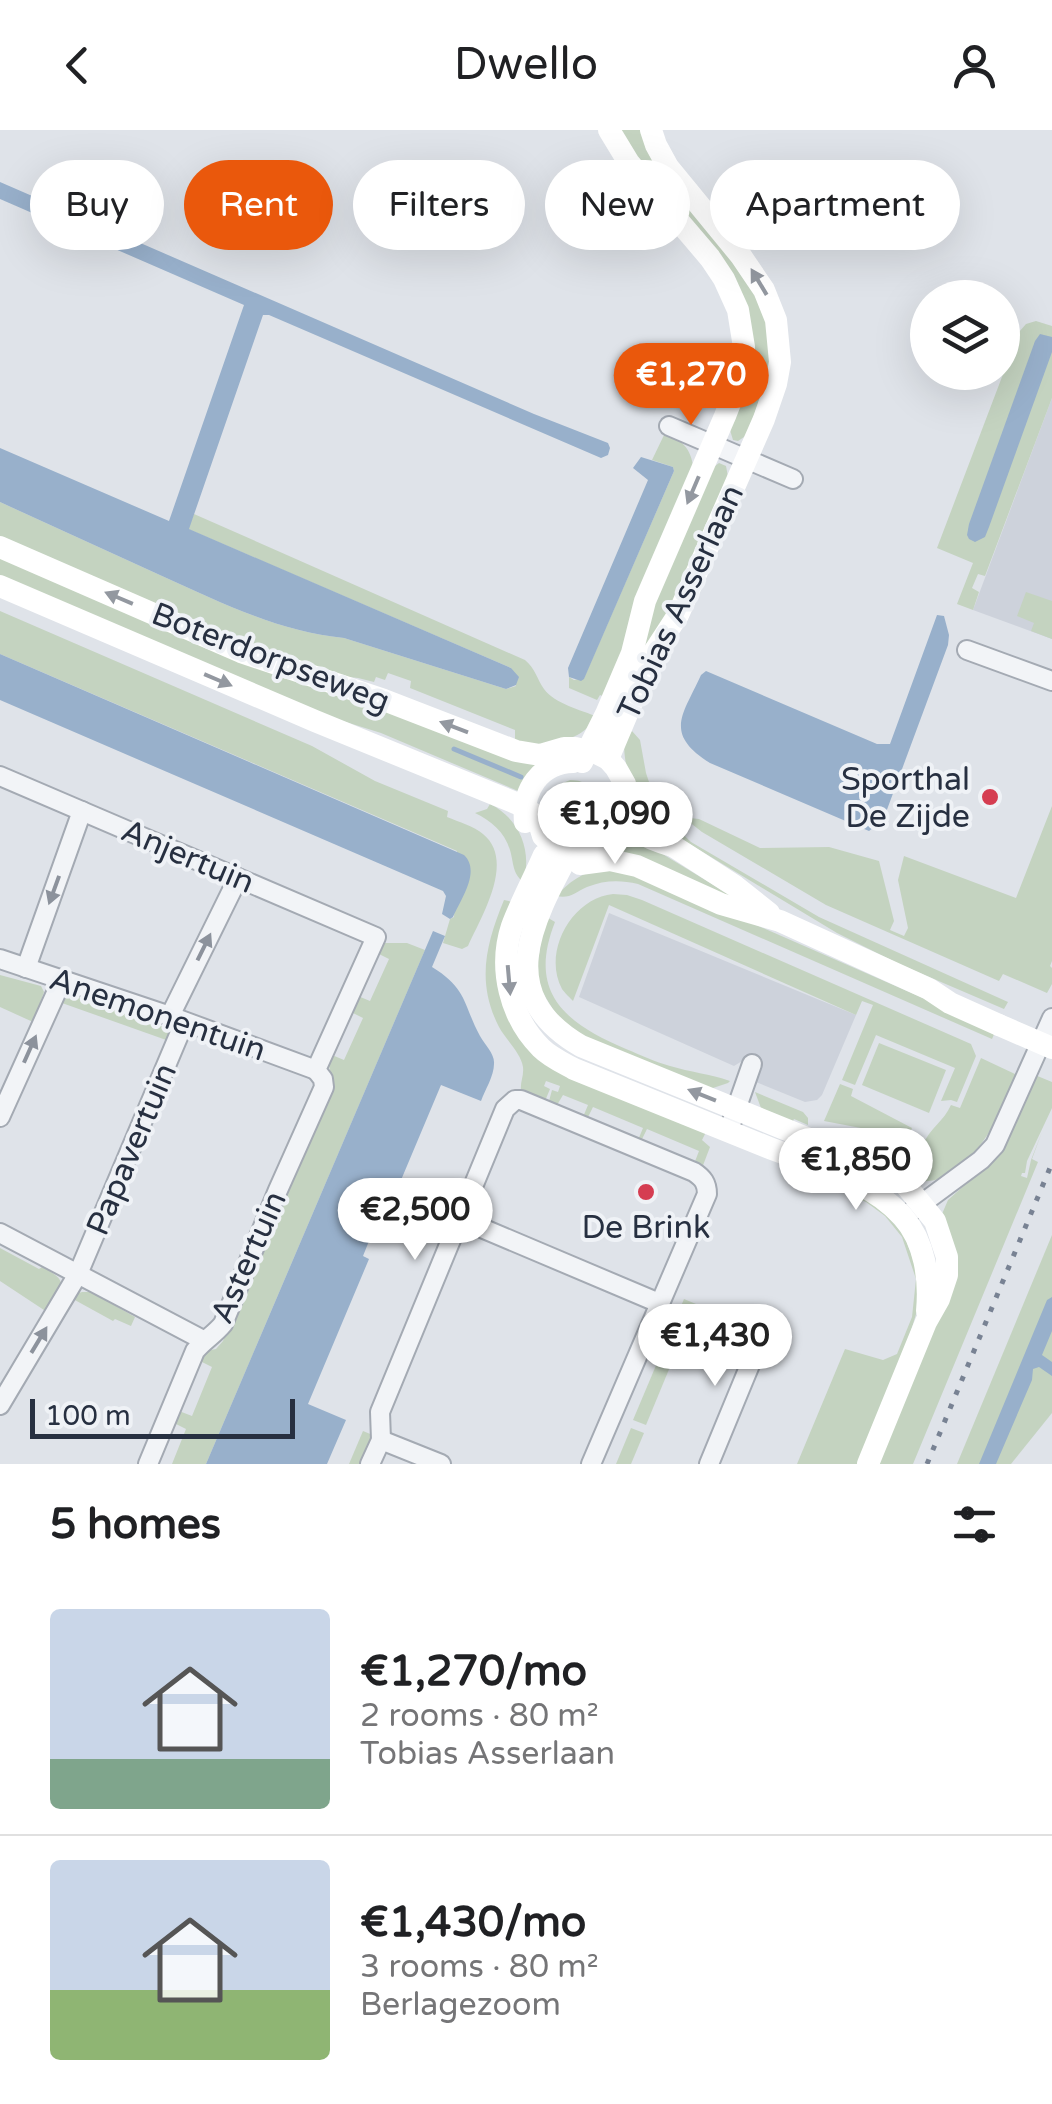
<!DOCTYPE html>
<html lang="en">
<head>
<meta charset="utf-8">
<style>
  :root { --surface:#fff; --page:#f2f2f2; --text:#202124; --muted:#757577; --line:#e0e0e0; --accent:#ea580c }
  body { margin:0; font-family:"Varela Round",sans-serif; background:var(--page); color:var(--text); height:100vh; display:flex; flex-direction:column; font-size:38px; white-space:nowrap }
  * { box-sizing:border-box; margin:0 }
  p { font-size:32px; color:var(--muted) }
  .icon { flex:none; width:55px; height:55px; fill:none; stroke:currentColor; stroke-width:2; stroke-linecap:round; stroke-linejoin:round }
  .map { position:relative; height:1334px; overflow:hidden }
  .side { display:flex; flex-direction:column; background:var(--surface); flex:1 }
  .side>* { flex:none }
  .guide { position:absolute; left:30px; top:30px; width:992px; height:90px; display:flex; gap:20px }
  .tools { position:absolute; left:910px; top:150px; display:grid; gap:20px }
  .tools a { display:grid; place-items:center; width:110px; height:110px; border-radius:50%; background:var(--surface); box-shadow:0 10px 40px #0002; font-size:50px }
  .scale { position:absolute; left:30px; bottom:25px; width:265px; box-sizing:border-box; padding-left:10px; border:5px solid #273041; border-top:0; font-size:28px; line-height:35px; white-space:nowrap; color:#273041; -webkit-text-stroke:8px #eff2f6; paint-order:stroke }
  .price { position:absolute; translate:-50% -85px; padding:0 22px; border-radius:35px; background:#fff; color:#222; font-size:32px; line-height:65px; filter:drop-shadow(0 2px 5px #0008) }
  .price::after { content:''; position:absolute; left:50%; top:60px; width:30px; height:22px; margin-left:-15px; background:inherit; clip-path:polygon(0 0,100% 0,50% 100%) }
  .price.selected { background:var(--accent); color:#fff }
  ul { padding:0; list-style:none }
  li { display:flex; align-items:center; gap:30px; height:250px; padding:0 50px }
  li+li { border-top:2px solid var(--line) }
  li span { display:grid; place-items:center; flex:none; width:280px; height:200px; border-radius:10px; color:#555 }
  li>.icon { margin-inline-start:auto }
  span .icon { width:120px; height:120px; fill:#fffc; stroke-width:1 }
  li b { font-size:42px }
  h2 { display:flex; justify-content:space-between; align-items:center; height:120px; padding:0 50px; font-size:42px }
  .chip { padding:0 35px; border-radius:45px; background:var(--surface); box-shadow:0 10px 40px #0002; font-size:35px; line-height:90px }
  .chip.selected { background:var(--accent); color:#fff }
  header { display:flex; justify-content:space-between; align-items:center; height:130px; padding:0 50px; background:var(--surface); font-size:45px; font-weight:600 }
  .map>svg:first-child { display:block }
  .built { fill:#cdd2db }
  .green { fill:#c4d3c0 }
  .water { fill:#98b0cb }
  .lines { fill:none; stroke-linecap:round; stroke-linejoin:round }
  .stream { stroke:#98b0cb; stroke-width:5 }
  .street-casing { stroke:#a4aab3; stroke-width:22 }
  .street { stroke:#f2f4f7; stroke-width:18 }
  .secondary { stroke:#fff; stroke-width:22 }
  .rail { stroke:#788293; stroke-width:5; stroke-dasharray:5 10; stroke-linecap:butt }
  .secondary-bridge { stroke:#fff; stroke-width:22 }
  .oneway { fill:#9398a0 }
  .oneway2 { fill:#8c929c }
  .poi-dot { fill:#d53d51; stroke:#eff2f6; stroke-width:4 }
  .labels { text-anchor:middle; stroke-width:8; stroke-linejoin:round; paint-order:stroke }
  .street-label { font-size:32px; fill:#273041; stroke:#eff2f6 }
  .poi-label { font-size:32px; fill:#273041; stroke:#eff2f6; text-anchor:end }
</style>
</head>
<body>
<header><svg class="icon" aria-label="back" viewBox="0 0 24 24"><path d="M15 5l-7 7 7 7"/></svg>Dwello<svg class="icon" aria-label="person" viewBox="0 0 24 24"><circle cx="12" cy="8" r="4"/><path d="M4 21q1-7 8-7t8 7"/></svg></header>
<div class="map">
<svg width="1052" height="1334" viewBox="0 0 1052 1334">
  <rect width="100%" height="100%" fill="#dfe3e9"/>
  <!-- built -->
  <g class="built">
    <polygon points="1052,268 1052,509 973,480"/>
    <polygon points="609,783 856,885 822,965 817,970 805,972 756,952 759,933 747,928 734,936 579,867"/>
  </g>
  <!-- green -->
  <g class="green">
    <polygon points="616,0 646,0 758,159 774,227 747,305 738,311 733,310 730,300 749,203"/>
    <polygon points="1036,191 1052,196 1052,268 985,446 978,444 972,458 979,462 973,480 957,474 973,433 937,418 1019,202 1026,194"/>
    <path d="M 665,303 C 681,310 690,317 693,335 L 607,568 L 600,565 L 597,570 L 569,558 L 569,547 L 574,550 L 584,548 L 674,341 L 673,337 L 652,330 Z"/>
    <polygon points="719,333 726,336 728,347 668,492 638,522 647,481 711,339"/>
    <path d="M 0,372 C 54,397 108,421 162,446 C 220,472 279,502 344,508 L 506,559 L 516,556 L 511,538 L 188,399 L 194,384 L 525,530 C 535,538 537,549 544,559 C 555,574 581,580 598,587 C 577,614 546,617 515,613 L 515,600 L 410,558 L 411,551 L 388,543 L 385,550 L 376,547 L 374,552 L 358,548 L 321,544 L 0,408 Z"/>
    <polygon points="0,423 538,635 518,661 381,603 266,567 0,449"/>
    <polygon points="1026,462 1052,471 1052,509 1031,501 1034,493 1017,486"/>
    <path d="M 0,481 L 312,616 L 375,651 L 448,681 L 447,687 C 459,692 474,696 483,704 C 516,731 481,787 468,816 L 462,819 L 443,813 L 450,789 L 454,787 L 457,721 L 0,524 Z"/>
    <path d="M 632,601 L 640,610 L 646,643 L 656,673 L 670,692 L 691,712 L 819,787 L 1008,872 L 1004,879 L 899,834 L 837,803 L 653,692 C 635,673 624,640 624,613 Z"/>
    <path d="M 570,650 C 582,650 591,654 594,666 L 590,681 L 602,689 C 585,709 557,709 558,677 L 545,672 L 556,656 Z"/>
    <path d="M 490,674 C 519,688 533,721 523,752 C 512,742 514,734 510,720 C 504,701 491,691 475,683 L 487,679 Z"/>
    <polygon points="1052,676 1052,831 1050,836 1052,838 1052,854 1047,863 1003,844 999,851 826,775 702,702 688,691 690,688 699,689 760,718 829,717 879,731 894,791 890,800 904,806 908,798 898,750 904,726 1016,768"/>
    <polygon points="628,703 730,765 732,768 612,719"/>
    <path d="M 600,739 L 642,745 L 996,900 L 992,909 L 638,754 C 620,750 605,750 587,757 C 574,763 570,769 556,766 C 569,752 582,743 600,739 Z"/>
    <path d="M 613,764 L 627,765 L 642,770 L 971,914 L 976,926 L 957,972 L 951,970 L 941,971 L 955,938 L 876,905 L 855,955 L 842,950 L 873,875 L 862,871 L 856,885 L 609,775 L 573,871 C 572,870 563,861 562,859 C 542,822 572,768 613,764 Z"/>
    <path d="M 504,770 L 513,772 L 521,903 L 707,1000 L 702,1010 L 710,1017 L 702,1038 L 694,1034 L 699,1021 L 647,999 L 641,1011 L 638,1010 L 643,998 L 593,977 L 587,989 L 583,987 L 588,975 L 563,965 L 557,975 L 549,971 L 552,960 L 558,962 L 560,956 L 546,951 L 544,956 L 550,959 L 545,971 L 521,960 C 520,952 524,946 523,937 C 521,923 506,910 499,897 C 476,852 486,814 504,770 Z"/>
    <path d="M 545,786 L 555,792 C 527,863 565,893 626,919 C 641,925 655,932 670,936 C 690,942 710,944 730,951 L 728,953 L 710,959 L 565,899 L 535,850 Z"/>
    <polygon points="380,813 407,813 425,820 206,1334 172,1334 186,1299 174,1293 179,1281 192,1286 212,1237 200,1231 206,1221 216,1219 223,1211 333,953 329,936 332,925 344,930 363,888 351,882 358,866 370,871 389,829 377,823"/>
    <polygon points="0,845 41,856 44,862 33,892 0,877"/>
    <polygon points="75,866 167,898 170,903 169,911 62,873 66,868"/>
    <polygon points="879,913 946,940 929,983 862,955"/>
    <path d="M 981,928 L 1015,944 L 1017,948 C 999,986 967,1062 913,1050 L 819,1003 L 821,999 L 827,998 L 922,1016 C 930,998 944,991 951,975 L 960,978 Z"/>
    <polygon points="1035,945 1052,952 1052,978 1027,1031 1025,1043 1022,1043 1021,1046 1027,1048 1031,1030 1042,1002 1032,1029 1038,1032 913,1334 878,1334 942,1179 942,1084 948,1070 988,1034"/>
    <polygon points="840,954 853,959 851,966 912,998 908,1007 824,991"/>
    <polygon points="755,962 803,982 808,988 808,995 794,989 790,997 761,978"/>
    <polygon points="783,1032 854,1062 878,1076 904,1105 918,1142 919,1174 911,1201 858,1334 797,1334 845,1219 883,1230 897,1224 912,1187 916,1149 902,1107 885,1086 866,1072 781,1036"/>
    <polygon points="1052,1105 1052,1283 1011,1334 957,1334"/>
    <path d="M 0,1118 L 39,1139 L 42,1137 C 72,1152 61,1157 47,1182 L 0,1151 Z"/>
    <polygon points="82,1162 91,1162 135,1187 131,1196 115,1189 113,1191 73,1169 76,1164"/>
    <polygon points="684,1169 696,1174 646,1295 633,1290"/>
    <polygon points="631,1298 644,1303 631,1334 616,1334"/>
    <polygon points="363,1301 375,1306 364,1334 349,1334"/>
  </g>
  <!-- water -->
  <g class="water">
    <path d="M 0,52 L 534,284 L 608,313 L 610,318 L 608,325 L 601,328 L 269,185 L 263,185 L 189,399 L 511,538 L 519,547 L 516,555 L 506,559 L 344,508 C 279,502 220,472 162,446 C 108,421 54,397 0,372 L 0,318 L 169,391 L 244,175 L 0,69 Z"/>
    <polygon points="1040,204 1052,207 1052,222 989,397 985,407 975,412 969,409 967,405 969,394 1035,211"/>
    <polygon points="641,327 673,337 674,341 584,549 581,551 569,547 568,538 648,350 633,338"/>
    <path d="M 937,485 L 944,486 L 949,505 L 948,515 L 885,685 L 877,695 L 869,701 L 710,633 C 663,603 683,585 701,545 L 706,541 L 877,614 L 890,614 Z"/>
    <path d="M 0,524 L 464,725 C 481,741 461,769 453,787 L 450,789 L 442,784 L 446,766 L 443,761 L 0,570 Z"/>
    <path d="M 433,801 L 445,806 L 432,837 C 468,859 463,875 480,906 C 485,915 495,924 494,934 C 494,946 485,960 481,971 L 441,955 L 388,1081 L 383,1079 L 380,1086 L 385,1089 L 375,1112 L 369,1111 L 363,1126 L 369,1129 L 308,1274 L 346,1290 L 327,1334 L 206,1334 Z"/>
    <polygon points="1052,1167 1052,1201 1042,1225 1052,1232 1052,1246 1039,1237 1033,1239 1032,1250 996,1334 979,1334 1047,1170"/>
  </g>
  <g class="lines">
    <!-- stream -->
    <polyline class="stream" points="454,619 521,647"/>
    <!-- street casing -->
    <g class="street-casing">
      <g id="street">
        <polyline points="669,296 793,349"/>
        <polyline points="967,520 1052,551"/>
        <path d="M 0,646 L 376,807 L 316,940 L 323,949 L 324,957 L 278,1060 L 223,1194 C 214,1205 204,1210 195,1221 L 148,1334"/>
        <polyline points="0,829 170,886 316,940"/>
        <polyline points="26,838 82,681"/>
        <polyline points="170,886 238,748"/>
        <polyline points="0,987 61,852"/>
        <polyline points="732,991 752,934"/>
        <polyline points="912,1081 981,1030 995,1015 1052,888"/>
        <polyline points="458,1088 659,1173"/>
        <polyline points="0,1103 203,1210"/>
        <polyline points="0,1275 78,1144 184,893"/>
        <polyline points="381,1310 441,1334"/>
        <path d="M 370,1334 L 381,1310 L 380,1282 L 505,979 L 515,970 L 521,970 L 694,1042 C 703,1048 707,1053 707,1064 L 591,1334"/>
        <polyline points="709,1334 764,1201"/>
      </g>
    </g>
    <!-- street -->
    <use href="#street" class="street"/>
    <!-- secondary -->
    <g class="secondary">
      <polyline points="0,417 241,522 384,570 516,621 540,625 564,618 575,618 596,623 608,629 616,638 625,654 628,666 625,684 613,705 597,718 578,723 569,723 552,715 543,706 537,686 518,674 315,591 0,456"/>
      <polyline points="608,629 652,525 678,485 764,289 776,254 780,232 776,190 764,160 741,126 668,37 656,15 651,0"/>
      <polyline points="582,632 606,584 632,523 645,471 725,286 741,245 744,217 738,180 724,149 710,128 629,33 609,0"/>
      <path d="M 615,678 C 627,700 650,710 673,716"/>
      <path d="M 525,692 C 522,660 540,633 573,632"/>
      <polyline points="661,705 673,716 735,756 769,783"/>
      <path d="M 569,723 C 531,793 493,865 581,916 L 873,1035 L 903,1052 L 935,1091 L 947,1127 L 947,1145 L 939,1169 L 926,1192 L 868,1334"/>
      <path d="M 544,725 C 534,748 521,772 512,796 C 498,838 510,887 541,918 C 550,927 563,933 574,939 C 638,965 703,991 767,1017 C 813,1035 869,1049 903,1087 C 925,1112 930,1149 927,1181"/>
      <polyline points="580,734 610,730 637,736 721,774 780,791 929,859 950,873 999,895"/>
    </g>
    <!-- rail -->
    <polyline class="rail" points="927,1334 1052,1033"/>
    <!-- secondary-bridge -->
    <polyline class="secondary-bridge" points="999,895 1052,918"/>
  </g>
  <!-- one-way arrows -->
  <defs><path id="oneway-solid" d="M-6-.8H1V-3.2L6.5 0L1 3.2V.8H-6Z" transform="scale(2.5)"/></defs>
  <g class="oneway">
    <use href="#oneway-solid" transform="translate(759 152) rotate(-121)"/>
    <use href="#oneway-solid" transform="translate(693 360) rotate(113)"/>
    <use href="#oneway-solid" transform="translate(119 468) rotate(-157)"/>
    <use href="#oneway-solid" transform="translate(218 550) rotate(23)"/>
    <use href="#oneway-solid" transform="translate(454 597) rotate(-159)"/>
    <use href="#oneway-solid" transform="translate(509 850) rotate(85)"/>
    <use href="#oneway-solid" transform="translate(702 965) rotate(-158)"/>
  </g>
  <g class="oneway2">
    <use href="#oneway-solid" transform="translate(54 760) rotate(110)"/>
    <use href="#oneway-solid" transform="translate(204 817) rotate(-64)"/>
    <use href="#oneway-solid" transform="translate(30 919) rotate(-66)"/>
    <use href="#oneway-solid" transform="translate(39 1210) rotate(-59)"/>
  </g>
  <!-- markers -->
  <g class="poi-dot">
    <circle cx="990" cy="667" r="10"/>
    <circle cx="646" cy="1062" r="10"/>
  </g>
  <g class="labels">
    <!-- street labels -->
    <g class="street-label">
      <text transform="translate(680 472) rotate(-65)" y="11">Tobias Asserlaan</text>
      <text transform="translate(271 527) rotate(21)" y="11">Boterdorpseweg</text>
      <text transform="translate(188 726) rotate(23)" y="11">Anjertuin</text>
      <text transform="translate(158 884) rotate(19)" y="11">Anemonentuin</text>
      <text transform="translate(131 1019) rotate(-67)" y="11">Papavertuin</text>
      <text transform="translate(248 1127) rotate(-66)" y="11">Astertuin</text>
    </g>
    <!-- poi labels -->
    <g class="poi-label">
      <text x="970" y="660">Sporthal<tspan x="970" dy="37">De Zijde</tspan></text>
      <text x="646" y="1108" text-anchor="middle">De Brink</text>
    </g>
  </g>
</svg>
<div class="tools">
<a><svg class="icon" aria-label="layers" viewBox="0 0 24 24"><path d="M12 4l9 5-9 5-9-5zM3 14l9 5 9-5"/></svg></a>
</div>
<div class="scale">100 m</div>
<b class="price selected" style="left:691px;top:298px">€1,270</b>
<b class="price" style="left:615px;top:737px">€1,090</b>
<b class="price" style="left:856px;top:1083px">€1,850</b>
<b class="price" style="left:415px;top:1133px">€2,500</b>
<b class="price" style="left:715px;top:1259px">€1,430</b>
<div class="guide">
<a class="chip">Buy</a>
<a class="chip selected">Rent</a>
<a class="chip">Filters</a>
<a class="chip">New</a>
<a class="chip">Apartment</a>
</div>
</div>
<section class="side">
<h2>5 homes<svg class="icon" aria-label="filters" viewBox="0 0 24 24"><path d="M4 7h16M4 17h16"/><circle cx="9" cy="7" r="2"/><circle cx="15" cy="17" r="2"/></svg></h2>
<ul>
<li><span style="background:linear-gradient(#c9d6e8 75%,#7fa58c 0)"><svg class="icon" aria-label="home" viewBox="0 0 24 24"><path d="M3 11l9-7 9 7M6 9v11h12V9"/></svg></span><div><b>€1,270/mo</b><p>2 rooms · 80 m²</p><p>Tobias Asserlaan</p></div></li>
<li><span style="background:linear-gradient(#c9d6e8 65%,#8fb573 0)"><svg class="icon" aria-label="home" viewBox="0 0 24 24"><path d="M3 11l9-7 9 7M6 9v11h12V9"/></svg></span><div><b>€1,430/mo</b><p>3 rooms · 80 m²</p><p>Berlagezoom</p></div></li>
</ul>
</section>
</body>
</html>
